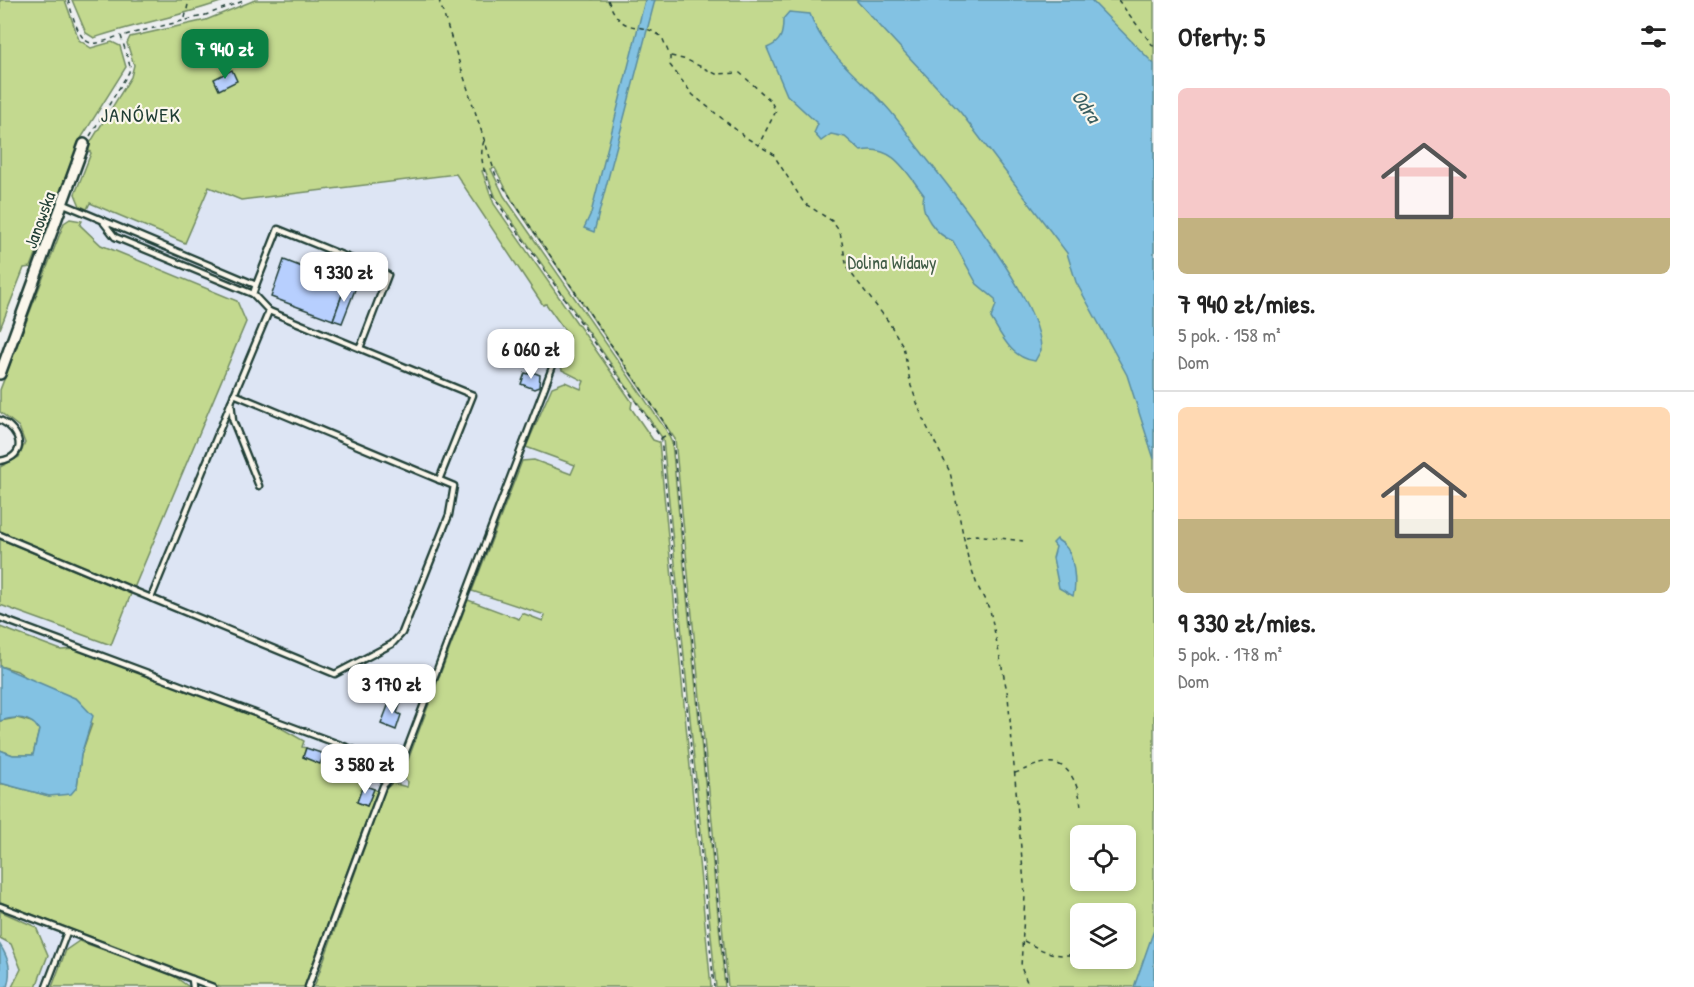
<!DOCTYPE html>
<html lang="pl">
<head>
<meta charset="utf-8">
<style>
  :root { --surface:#fff; --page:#f2f2f2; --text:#222; --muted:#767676; --line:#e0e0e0; --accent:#0b8043 }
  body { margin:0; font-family:"Patrick Hand",sans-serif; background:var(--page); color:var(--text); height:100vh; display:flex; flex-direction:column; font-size:22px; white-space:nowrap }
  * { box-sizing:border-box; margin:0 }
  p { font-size:20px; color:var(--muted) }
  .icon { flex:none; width:33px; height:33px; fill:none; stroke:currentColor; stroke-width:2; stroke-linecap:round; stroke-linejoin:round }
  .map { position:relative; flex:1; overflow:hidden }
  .sheet { display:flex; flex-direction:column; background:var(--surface); width:540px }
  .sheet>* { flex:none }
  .buttons { position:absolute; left:1070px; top:825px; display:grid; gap:12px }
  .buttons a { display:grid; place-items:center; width:66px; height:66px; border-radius:9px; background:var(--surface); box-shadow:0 3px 9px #0003; font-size:30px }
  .price { position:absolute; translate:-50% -51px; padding:0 14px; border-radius:12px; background:#fff; color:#222; font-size:20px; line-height:39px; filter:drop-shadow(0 2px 3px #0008) }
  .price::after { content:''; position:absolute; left:50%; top:36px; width:18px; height:14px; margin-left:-9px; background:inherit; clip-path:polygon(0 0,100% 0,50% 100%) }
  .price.current { background:var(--accent); color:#fff }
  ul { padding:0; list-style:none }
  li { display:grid; align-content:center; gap:12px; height:318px; padding:0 24px }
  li+li { border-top:2px solid var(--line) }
  li span { display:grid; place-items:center; height:186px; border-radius:9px; color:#555 }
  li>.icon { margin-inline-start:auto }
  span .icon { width:108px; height:108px; fill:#fffc; stroke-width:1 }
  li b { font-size:26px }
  h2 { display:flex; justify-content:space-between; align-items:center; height:72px; padding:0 24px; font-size:26px }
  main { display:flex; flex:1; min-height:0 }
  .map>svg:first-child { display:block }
  .built { fill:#dde5f4 }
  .green { fill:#c3d98f; stroke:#718b62; stroke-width:1.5; fill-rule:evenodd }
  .water { fill:#83c2e3; stroke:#5b8d9d; stroke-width:1.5 }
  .building { fill:#b7cffe; stroke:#1f3d34; stroke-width:1.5 }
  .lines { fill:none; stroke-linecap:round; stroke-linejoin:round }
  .lane-casing { stroke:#1f3d34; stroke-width:9 }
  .street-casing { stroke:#1f3d34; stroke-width:14 }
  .path { stroke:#1f3d34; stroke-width:1.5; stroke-dasharray:4.5 4.5; stroke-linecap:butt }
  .lane { stroke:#fbf7ec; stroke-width:4.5 }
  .street { stroke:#fbf7ec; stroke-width:9 }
  .labels { text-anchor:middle; stroke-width:4.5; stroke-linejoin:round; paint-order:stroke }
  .street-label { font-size:18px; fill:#1f3d34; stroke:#fbf7ec }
  .park-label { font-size:18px; fill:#405c46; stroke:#fbf7ec }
  .water-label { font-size:20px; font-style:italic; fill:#385e60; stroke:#fbf7ec }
  .neighbourhood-label { font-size:20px; letter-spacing:1.5px; fill:#1f3d34; stroke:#fbf7ec }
</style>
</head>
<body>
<main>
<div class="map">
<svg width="1154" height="987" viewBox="0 0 1154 987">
  <rect width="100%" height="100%" fill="#edeff0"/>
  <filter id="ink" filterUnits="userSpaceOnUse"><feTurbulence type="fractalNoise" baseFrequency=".0167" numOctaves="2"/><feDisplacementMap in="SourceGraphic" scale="12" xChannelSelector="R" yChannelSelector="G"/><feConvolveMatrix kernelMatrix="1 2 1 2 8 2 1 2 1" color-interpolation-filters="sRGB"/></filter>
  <g filter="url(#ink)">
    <!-- built -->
    <polygon class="built" points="456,174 543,305 545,303 654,453 707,987 0,987 0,605 111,645 246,322 237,301 101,245 80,225 89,203 185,243 209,187 241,200"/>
    <!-- green -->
    <g class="green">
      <polygon points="0,0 65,0 79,40 91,48 112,42 120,46 126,67 80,140 31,267 24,268 0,329"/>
      <path d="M 72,0 L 226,0 C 183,16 138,23 94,38 L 86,33 Z"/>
      <path d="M 255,0 L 1154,0 L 1154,987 L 728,987 L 675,439 L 512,200 L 495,168 L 491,169 L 504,196 L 666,430 L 672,443 L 725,987 L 716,987 L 663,439 L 496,198 L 485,170 L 482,171 L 494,204 L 632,402 L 631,408 L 653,440 L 659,442 L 711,987 L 314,987 L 385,790 L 392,783 L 407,787 L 408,782 L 402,776 L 468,600 L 519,619 L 522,613 L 543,621 L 545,615 L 472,591 L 522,461 L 534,460 L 571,474 L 575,465 L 526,447 L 552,387 L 565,382 L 581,389 L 584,381 L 562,370 L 559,360 L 569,336 L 546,304 L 543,305 L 456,174 L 241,200 L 209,187 L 185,243 L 90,203 L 87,209 L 80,206 L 75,194 L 91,153 L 88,149 L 90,143 L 131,77 L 134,65 L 127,43 L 130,37 L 206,20 ZM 1080,836 L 1125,836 L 1125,880 L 1080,880 ZM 1080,914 L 1125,914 L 1125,958 L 1080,958 Z"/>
      <polygon points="70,219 82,221 80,225 101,245 237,301 246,322 134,588 0,532 0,467 19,457 25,443 19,427 0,412 0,390 64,223"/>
      <polygon points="0,539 131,594 111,645 0,605"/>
      <polygon points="0,627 61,650 77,649 267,720 304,741 302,747 306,748 303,757 320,763 324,754 327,757 323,771 325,774 334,751 372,763 357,802 367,806 374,789 377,791 304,987 220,987 0,902 0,783 49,796 77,787 81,755 92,724 17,671 0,666"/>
      <polygon points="17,718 35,723 39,730 33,755 13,755 0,750 0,721"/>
      <polygon points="0,911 36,927 48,955 36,987 12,987 21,969 11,944 0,938"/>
      <polygon points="79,941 171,974 189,987 52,987 66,950"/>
    </g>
    <!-- water -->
    <g class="water">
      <polygon points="645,0 655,0 594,232 584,228 591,213"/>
      <polygon points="856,0 1091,0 1154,64 1154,459 1127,375 1076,282 1067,253 961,113"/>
      <path d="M 789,12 L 810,14 C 824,52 855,74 882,102 C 896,116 907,133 919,149 C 951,189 1042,301 1041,350 L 1035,361 C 1011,358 1002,336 991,318 L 996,305 L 995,299 L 977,284 L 953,241 C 936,235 919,213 924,195 C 906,172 893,144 861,151 L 845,137 L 831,134 L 821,141 L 814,133 L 818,124 L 787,95 L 767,48 C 782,42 783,33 783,19 Z"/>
      <path d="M 1057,539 C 1059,542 1062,542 1064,545 C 1074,553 1077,585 1073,596 L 1059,588 L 1053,558 L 1056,547 L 1053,543 Z"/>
      <path d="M 0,666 L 77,699 L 93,716 L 81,755 L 77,787 L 71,794 L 49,796 L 0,783 L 0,750 L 13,755 L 33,755 L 39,730 C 31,716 15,716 0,721 Z"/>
      <polygon points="1154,930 1154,987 1134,987"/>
      <path d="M 0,945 C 9,959 12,970 7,987 L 0,987 Z"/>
    </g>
    <!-- building -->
    <g class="building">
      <polygon points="232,70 237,81 219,90 214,79"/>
      <polygon points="284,260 346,284 333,320 271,297"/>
      <polygon points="346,284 356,287 342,323 333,320"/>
      <polygon points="530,371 540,375 539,387 534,389 521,384 525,373 529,374"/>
      <polygon points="391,698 401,702 397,713 401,715 396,730 381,724"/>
      <polygon points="306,748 324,754 320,764 303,757"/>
      <polygon points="363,785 374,789 367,806 357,802"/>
    </g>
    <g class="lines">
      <!-- lane casing -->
      <g class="lane-casing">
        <g id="lane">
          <polyline points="64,204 256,285 278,229 374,268 388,275 360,348"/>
          <polyline points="104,223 115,237 253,294"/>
          <polyline points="256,285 253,294 269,311 473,395 439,480"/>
          <path d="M 0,420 C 21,430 29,456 0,461"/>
          <polyline points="259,486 233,421 231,402 269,311"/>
          <polyline points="0,535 151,598 231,402"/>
          <polyline points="151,598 335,674 392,644 402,633 449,515 454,486 234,394"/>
          <polyline points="0,618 400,767 563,339"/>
          <polyline points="0,906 213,987"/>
          <polyline points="192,979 193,987"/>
          <polyline points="46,987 67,932"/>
          <polyline points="308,987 383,786 400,767"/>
        </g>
      </g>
      <!-- street casing -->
      <g class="street-casing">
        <polyline id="street" points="0,374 84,144"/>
      </g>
      <!-- path -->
      <g class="path">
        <path d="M 68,0 C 72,11 77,40 91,43 C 98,45 112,38 119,36"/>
        <polyline points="439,0 496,176 664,422 673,440 726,987"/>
        <path d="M 608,0 C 623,39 637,18 662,37 L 670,56 L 670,65 L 693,95 L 745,137 L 773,154 L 804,203 L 832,221 L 840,232 L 847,268 L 888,321 L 903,346 L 911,386 L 923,419 L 950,472 L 968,558 L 977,585 L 990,610 L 1008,696 L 1025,895 L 1021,967 L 1029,987"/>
        <polyline points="1118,0 1154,47"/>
        <polyline points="185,18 189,0"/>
        <polyline points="671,56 687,60 716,74 740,73 770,100 776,111 758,146"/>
        <polyline points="90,136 129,72 130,66 121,36 203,16 246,0"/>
        <path d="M 484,141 C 477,160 488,181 495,199 L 661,438 L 714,987"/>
        <polyline points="661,438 670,433"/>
        <polyline points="966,537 976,535 1023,541"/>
        <path d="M 1015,773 C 1025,770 1035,764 1046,763 C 1071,759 1081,792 1081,810"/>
        <path d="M 1024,941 C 1043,951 1058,959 1080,953"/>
      </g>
      <!-- lane -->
      <use href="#lane" class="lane"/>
      <!-- street -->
      <use href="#street" class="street"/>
    </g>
  </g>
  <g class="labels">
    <!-- street labels -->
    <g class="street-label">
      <text transform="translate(40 220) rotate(-70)" y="6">Janowska</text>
    </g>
    <!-- park labels -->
    <g class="park-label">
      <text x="892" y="269">Dolina Widawy</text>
    </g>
    <!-- water labels -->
    <g class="water-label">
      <text transform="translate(1086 106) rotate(55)" y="7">Odra</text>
    </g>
    <!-- neighbourhood labels -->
    <g class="neighbourhood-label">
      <text x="141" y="122">JANÓWEK</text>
    </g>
  </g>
</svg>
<div class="buttons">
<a><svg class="icon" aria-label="locate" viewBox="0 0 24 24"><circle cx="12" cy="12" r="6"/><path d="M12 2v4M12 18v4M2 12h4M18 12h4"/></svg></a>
<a><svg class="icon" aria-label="layers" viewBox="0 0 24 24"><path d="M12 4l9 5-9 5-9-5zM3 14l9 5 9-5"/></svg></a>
</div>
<b class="price current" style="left:225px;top:80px">7 940 zł</b>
<b class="price" style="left:344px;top:303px">9 330 zł</b>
<b class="price" style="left:531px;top:380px">6 060 zł</b>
<b class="price" style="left:392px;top:715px">3 170 zł</b>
<b class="price" style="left:365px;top:795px">3 580 zł</b>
</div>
<section class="sheet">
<h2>Oferty: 5<svg class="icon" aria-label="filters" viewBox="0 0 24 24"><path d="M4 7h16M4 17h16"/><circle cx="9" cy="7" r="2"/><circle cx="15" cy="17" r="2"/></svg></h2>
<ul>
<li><span style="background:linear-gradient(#f6c9c9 70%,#c2b280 0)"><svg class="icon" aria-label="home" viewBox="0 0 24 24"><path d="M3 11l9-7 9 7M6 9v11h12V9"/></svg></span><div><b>7 940 zł/mies.</b><p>5 pok. · 158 m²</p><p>Dom</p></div></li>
<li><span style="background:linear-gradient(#ffd9b3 60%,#c2b280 0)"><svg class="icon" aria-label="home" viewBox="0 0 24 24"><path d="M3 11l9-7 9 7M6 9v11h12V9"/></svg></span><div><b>9 330 zł/mies.</b><p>5 pok. · 178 m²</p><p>Dom</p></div></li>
</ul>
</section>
</main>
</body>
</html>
